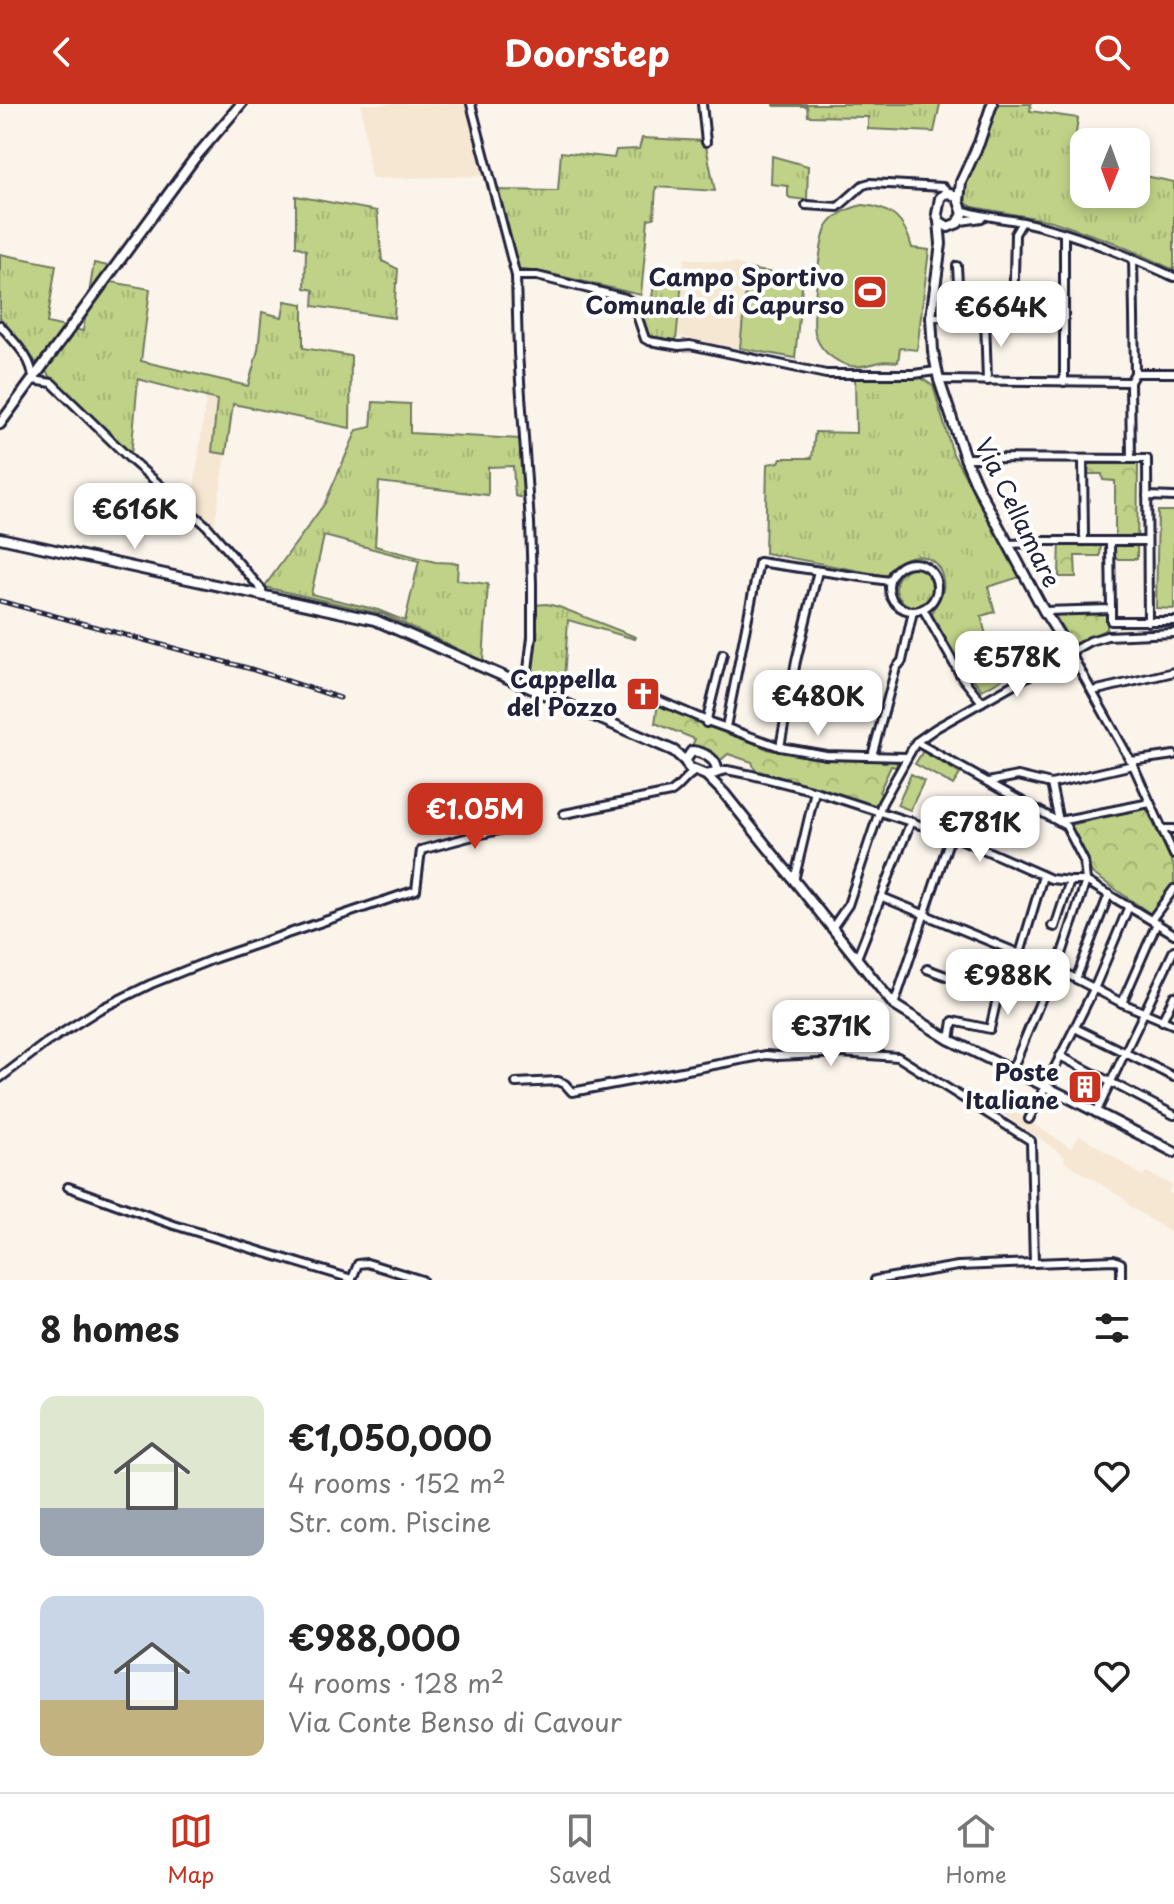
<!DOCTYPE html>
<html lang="en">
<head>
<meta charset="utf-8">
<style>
  :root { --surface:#fff; --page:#f6f6f6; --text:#222; --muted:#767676; --line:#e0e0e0; --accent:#c8321e }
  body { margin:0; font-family:"Playpen Sans",sans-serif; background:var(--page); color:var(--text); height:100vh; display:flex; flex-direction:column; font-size:30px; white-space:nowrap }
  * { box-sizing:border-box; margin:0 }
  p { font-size:26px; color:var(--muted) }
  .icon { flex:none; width:44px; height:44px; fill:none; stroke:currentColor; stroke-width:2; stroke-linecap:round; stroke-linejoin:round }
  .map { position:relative; height:1176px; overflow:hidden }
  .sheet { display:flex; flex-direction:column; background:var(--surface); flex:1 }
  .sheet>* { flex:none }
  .needle { width:52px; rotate:181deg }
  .controls { position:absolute; left:1070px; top:24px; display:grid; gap:16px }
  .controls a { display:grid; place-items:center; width:80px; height:80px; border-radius:16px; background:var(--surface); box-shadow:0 4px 12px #0003; font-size:40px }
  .price { position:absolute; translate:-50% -68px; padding:0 18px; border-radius:16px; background:#fff; color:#222; font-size:26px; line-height:52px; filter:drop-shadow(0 2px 4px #0008) }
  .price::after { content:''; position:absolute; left:50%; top:48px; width:24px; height:18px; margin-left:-12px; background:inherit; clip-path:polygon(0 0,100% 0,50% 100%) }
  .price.on { background:var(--accent); color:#fff }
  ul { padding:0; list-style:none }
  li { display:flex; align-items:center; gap:24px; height:200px; padding:0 40px }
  li span { display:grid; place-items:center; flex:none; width:224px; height:160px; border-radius:16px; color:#555 }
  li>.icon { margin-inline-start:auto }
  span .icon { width:96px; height:96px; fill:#fffc; stroke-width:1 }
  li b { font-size:34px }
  h2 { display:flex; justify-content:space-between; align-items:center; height:96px; padding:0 40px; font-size:34px }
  header { display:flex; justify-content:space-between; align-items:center; height:104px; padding:0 40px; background:var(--accent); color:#fff; font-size:36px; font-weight:700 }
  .dock { display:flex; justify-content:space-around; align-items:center; height:112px; border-top:2px solid var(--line); background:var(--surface); font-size:22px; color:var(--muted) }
  .dock a { display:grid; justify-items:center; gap:4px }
  .dock .on { color:var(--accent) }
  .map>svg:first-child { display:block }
  .built { fill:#f6e7d3 }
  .grass { fill:url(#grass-tufts); stroke:#707a61; stroke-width:2; fill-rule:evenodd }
  .park { fill:url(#park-crowns); stroke:#707a61; stroke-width:2 }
  .garden { fill:#bfd287; stroke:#707a61; stroke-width:2 }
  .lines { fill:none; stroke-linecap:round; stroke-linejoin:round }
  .street-casing { stroke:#22223b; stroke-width:12 }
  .secondary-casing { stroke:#22223b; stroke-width:14 }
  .street { stroke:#fff; stroke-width:6 }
  .secondary { stroke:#fff; stroke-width:8 }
  .rail-casing { stroke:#22223b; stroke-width:5 }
  .rail { stroke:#fff; stroke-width:2; stroke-dasharray:6; stroke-linecap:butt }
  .labels { text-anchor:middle; stroke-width:8; stroke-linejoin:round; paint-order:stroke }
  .poi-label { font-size:24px; font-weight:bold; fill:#22223b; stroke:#fff; text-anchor:end }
  .street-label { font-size:24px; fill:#22223b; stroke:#fff }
</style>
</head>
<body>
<header><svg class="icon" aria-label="back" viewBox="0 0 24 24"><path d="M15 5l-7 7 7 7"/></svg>Doorstep<svg class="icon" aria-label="search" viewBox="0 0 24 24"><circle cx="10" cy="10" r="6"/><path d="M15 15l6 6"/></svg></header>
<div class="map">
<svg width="1174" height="1176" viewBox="0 0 1174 1176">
  <defs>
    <pattern id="grass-tufts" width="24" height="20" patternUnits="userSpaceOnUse" patternTransform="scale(2)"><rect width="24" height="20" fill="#bfd287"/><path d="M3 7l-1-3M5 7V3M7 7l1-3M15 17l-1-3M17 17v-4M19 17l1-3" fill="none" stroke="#a4b475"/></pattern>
    <pattern id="park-crowns" width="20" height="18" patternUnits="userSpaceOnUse" patternTransform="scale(2)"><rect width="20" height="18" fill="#bfd287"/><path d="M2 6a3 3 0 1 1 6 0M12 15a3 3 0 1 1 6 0" fill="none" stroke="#a4b475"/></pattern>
  </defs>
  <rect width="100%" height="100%" fill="#fbf4eb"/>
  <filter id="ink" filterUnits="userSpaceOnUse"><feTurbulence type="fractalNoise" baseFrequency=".0125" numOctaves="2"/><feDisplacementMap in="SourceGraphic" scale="16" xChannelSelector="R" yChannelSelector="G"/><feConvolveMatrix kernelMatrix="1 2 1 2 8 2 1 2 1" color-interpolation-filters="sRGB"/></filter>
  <g filter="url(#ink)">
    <!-- built -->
    <g class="built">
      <polygon points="361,0 469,0 487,72 371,75"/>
      <polygon points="685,154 740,160 748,165 740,244 676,232"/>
      <polygon points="206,294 217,296 212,348 226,350 214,424 192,401"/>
      <polygon points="987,990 1071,1044 1080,1031 1143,1072 1146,1068 1172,1081 1168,1088 1174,1091 1174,1131 1128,1101 1126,1096 1064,1057 1065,1053 1039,1034 983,997"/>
    </g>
    <!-- grass -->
    <g class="grass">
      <polygon points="774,0 940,0 934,28 868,25 868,13 808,12 807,2 774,2"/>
      <polygon points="998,0 1031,0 1030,7 1078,14 1073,52 1084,55 1084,90 1136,90 1136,70 1174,78 1174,166 1113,138 1052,117 973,103 966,99 964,86"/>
      <polygon points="642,34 705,37 715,87 656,83 654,114 648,115 641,191 547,169 516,165 495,86 558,87 561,48 614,54 616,46 639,45"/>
      <polygon points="772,52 808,62 807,96 790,94 788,92 788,82 771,80"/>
      <polygon points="296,92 377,107 382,157 398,165 397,179 396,179 394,214 313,202 314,186 305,184 306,146 296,142"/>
      <polygon points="0,150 56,161 47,219 83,227 94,159 108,162 106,177 150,185 141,257 248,282 258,246 262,208 282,213 285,197 303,200 303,244 351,252 350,324 233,300 226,350 212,348 217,296 138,275 131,352 35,257 0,214"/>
      <path d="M 655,174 L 682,177 L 676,236 C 650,233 648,237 639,211 L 649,213 Z"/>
      <path d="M 855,274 L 921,274 L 933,282 L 953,350 L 1020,473 L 988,483 L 995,508 L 981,512 L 990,546 L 1007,541 L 1015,553 L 1058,540 L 1060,543 L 982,586 L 961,560 L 932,512 C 934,497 946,493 943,476 C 938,444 900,446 886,472 L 765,449 L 767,360 L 779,358 L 781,354 L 812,354 L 815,328 L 856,329 Z"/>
      <path d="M 373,298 L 410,300 L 410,329 L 520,335 L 524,394 L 515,392 L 513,362 L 488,363 L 488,391 L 379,378 L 375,442 L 435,458 L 458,459 L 457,476 L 488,480 L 483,557 L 383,510 L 264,483 L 325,399 L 357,326 L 371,323 ZM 324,432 L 419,457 L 405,517 L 378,506 L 311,490 Z"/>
      <circle cx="915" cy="483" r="19"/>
      <polygon points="547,500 559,503 636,533 635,535 568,516 563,590 528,577 533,501"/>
    </g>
    <!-- park -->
    <g class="park">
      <polygon points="1087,360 1138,360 1137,455 1114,455 1113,439 1101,440 1100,452 1075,452 1076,473 1059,473 1060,433 1115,434 1115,377 1103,376 1102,370 1087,370"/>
      <polygon points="1059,509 1107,510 1107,525 1073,542 1055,511"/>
      <polygon points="658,599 770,646 831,656 895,655 897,660 896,663 891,662 879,688 883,691 879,699 872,702 818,683 755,666 752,658 728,650 721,656 701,645 691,644 695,635 655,619"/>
      <polygon points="1146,704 1174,762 1174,779 1151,810 1092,769 1070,721"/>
    </g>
    <!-- garden -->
    <g class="garden">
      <path d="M 863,101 C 892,104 905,116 912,144 L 929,146 L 917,246 L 900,244 L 898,258 C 892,258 886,256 880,258 C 865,262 852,266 838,257 C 827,251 818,241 815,229 C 812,213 819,137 827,123 C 835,110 849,104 863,101 Z"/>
      <polygon points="748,165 803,173 795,254 740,244"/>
      <polygon points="1158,407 1174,407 1174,505 1156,504"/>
      <polygon points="923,647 960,670 953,681 915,660"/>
      <polygon points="911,670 924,677 910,706 897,701"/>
    </g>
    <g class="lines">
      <!-- street casing -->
      <g class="street-casing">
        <g id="street">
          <polyline points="471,0 516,172 518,249 530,419 532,479 532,533 526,582"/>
          <polyline points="702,0 706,38"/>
          <polyline points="806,101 838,103 863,81 870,79 943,83 949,89"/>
          <path d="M 962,106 C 983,113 1002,114 1023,118 C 1075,129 1126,151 1174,173"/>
          <polyline points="961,117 982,114"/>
          <polyline points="957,162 960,214"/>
          <polyline points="516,172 537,172 625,194 633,199 645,235 649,237 679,242 690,241 826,270 914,270 936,267"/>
          <polyline points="931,213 1064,215"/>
          <polyline points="985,214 987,277"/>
          <polyline points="1013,214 1015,130 1022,118"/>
          <path d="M 0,221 C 14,238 33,254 33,276 L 52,279 L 131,356 L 207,422 L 262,486 L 263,491"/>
          <polyline points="1135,269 1174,269"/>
          <polyline points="939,276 1130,278"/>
          <polyline points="1064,278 1064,130"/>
          <polyline points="965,354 1147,355 1148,518"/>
          <polyline points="1131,355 1130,278 1135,269 1133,154"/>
          <polyline points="1083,356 1084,432"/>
          <polyline points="1147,392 1174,393"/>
          <polyline points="1008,440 1038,439 1038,437 1147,437"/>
          <circle cx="913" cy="483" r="24"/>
          <polyline points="923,505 961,572 982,598"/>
          <polyline points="1111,505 1111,517 1174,517"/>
          <polyline points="1044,507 1111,505 1110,439"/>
          <polyline points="1070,548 1133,661 1174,751"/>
          <polyline points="1093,587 1174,568"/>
          <polyline points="658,596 707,617 780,643 826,651 906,653"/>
          <polyline points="706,619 723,550"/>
          <polyline points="726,623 759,458 889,477"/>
          <polyline points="916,638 1066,722 1084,757 1086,777 1057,865"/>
          <polyline points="780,643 796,557 818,467"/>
          <polyline points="872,652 896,564 902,557 913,507"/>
          <polyline points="1131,657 1174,651"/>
          <polyline points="717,668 727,666 752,671 815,687 951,731 1051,775 1070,777 1086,777"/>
          <polyline points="988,678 1018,672 1051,680 1133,661"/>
          <polyline points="1051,680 1059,717 1150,699"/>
          <path d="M 564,710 L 670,689 C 680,684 685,672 696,667"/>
          <polyline points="1162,725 1174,725"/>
          <polyline points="794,777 815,687"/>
          <polyline points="1086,777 1174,830"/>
          <polyline points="882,793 1057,865 1122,899 1174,921"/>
          <polyline points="1152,815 1174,785"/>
          <polyline points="1052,822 1055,823 1070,777"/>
          <polyline points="832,824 848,801 882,699 916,638 936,624 1090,537 1107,532 1174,529"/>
          <polyline points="1020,850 1043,772"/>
          <polyline points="857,854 911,717"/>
          <polyline points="927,865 998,891"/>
          <polyline points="1076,875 1109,790"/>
          <polyline points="1122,899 1157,819"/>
          <polyline points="894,901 951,731"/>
          <polyline points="1162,917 1174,892"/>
          <polyline points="1075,924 1174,973"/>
          <polyline points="950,936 953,917 990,925 1008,846"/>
          <polyline points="1060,952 1174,1011"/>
          <polyline points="1012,966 1054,864"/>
          <polyline points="0,974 46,939 100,905 151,880 216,854 416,786 421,746 473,732 522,721"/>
          <polyline points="516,979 558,977 565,980 572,988 766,951 777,952 841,949 898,953 1031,1037 1034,1159"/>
          <polyline points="1096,1009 1174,846"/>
          <polyline points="1029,1015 1094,885 1129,802"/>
          <polyline points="68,1083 174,1121 352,1175 358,1160 367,1159 422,1176"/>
          <polyline points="875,1176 958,1162 1114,1156 1121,1159 1121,1176"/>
        </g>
      </g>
      <!-- secondary casing -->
      <g class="secondary-casing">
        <g id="secondary">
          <polygon points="950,89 958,94 963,110 958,119 948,123 939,117 937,110 940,94 944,90"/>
          <polyline points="959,97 961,78 979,39 992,0"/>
          <polyline points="939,117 941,140 931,213 933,247 939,276 965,354 977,382 1044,507 1070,548"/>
          <polyline points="0,320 194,55 241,0"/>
          <polyline points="0,434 375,516 674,647 685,657"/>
          <path d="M 692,647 C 703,648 720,656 716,669 L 706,671 L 689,664 L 685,657 Z"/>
          <polyline points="706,671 724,689 894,901 950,936 1065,992 1174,1048"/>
        </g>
      </g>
      <!-- street -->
      <use href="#street" class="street"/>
      <!-- secondary -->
      <use href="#secondary" class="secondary"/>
      <!-- rail casing -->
      <g class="rail-casing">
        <polyline id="rail" points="0,497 251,565 340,594"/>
      </g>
      <!-- rail -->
      <use href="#rail" class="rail"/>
    </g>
  </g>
  <!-- icons -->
  <defs>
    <g id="stadium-square" transform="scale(1.8)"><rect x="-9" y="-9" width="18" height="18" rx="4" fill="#c8321e" stroke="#fff"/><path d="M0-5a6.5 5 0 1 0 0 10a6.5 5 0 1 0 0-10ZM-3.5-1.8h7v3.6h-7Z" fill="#fff"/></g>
    <g id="church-square" transform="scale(1.8)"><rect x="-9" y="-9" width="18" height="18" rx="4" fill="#c8321e" stroke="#fff"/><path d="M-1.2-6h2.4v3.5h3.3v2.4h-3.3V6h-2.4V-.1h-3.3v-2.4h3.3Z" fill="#fff"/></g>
    <g id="building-square" transform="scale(1.8)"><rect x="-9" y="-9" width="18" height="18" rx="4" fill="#c8321e" stroke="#fff"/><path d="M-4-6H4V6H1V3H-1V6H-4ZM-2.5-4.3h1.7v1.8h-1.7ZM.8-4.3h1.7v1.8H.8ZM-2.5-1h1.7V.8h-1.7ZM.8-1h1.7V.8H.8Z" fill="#fff"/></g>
  </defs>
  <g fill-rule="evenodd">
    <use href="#stadium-square" x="870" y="188"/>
    <use href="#church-square" x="643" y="590"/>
    <use href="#building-square" x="1085" y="983"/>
  </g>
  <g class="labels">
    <!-- poi labels -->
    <g class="poi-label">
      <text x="844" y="182">Campo Sportivo<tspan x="844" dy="28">Comunale di Capurso</tspan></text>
      <text x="617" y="584">Cappella<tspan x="617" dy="28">del Pozzo</tspan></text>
      <text x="1059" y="977">Poste<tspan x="1059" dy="28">Italiane</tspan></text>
    </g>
    <!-- street labels -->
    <g class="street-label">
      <text transform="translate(1017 409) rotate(64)" y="8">Via Cellamare</text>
    </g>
  </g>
</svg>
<div class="controls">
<a><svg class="needle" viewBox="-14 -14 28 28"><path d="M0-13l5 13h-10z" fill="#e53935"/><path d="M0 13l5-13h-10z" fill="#767676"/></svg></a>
</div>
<b class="price" style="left:1001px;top:245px">€664K</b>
<b class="price" style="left:135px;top:447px">€616K</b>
<b class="price" style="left:1017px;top:595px">€578K</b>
<b class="price" style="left:818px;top:634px">€480K</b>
<b class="price on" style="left:475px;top:747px">€1.05M</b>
<b class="price" style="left:980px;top:760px">€781K</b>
<b class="price" style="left:1008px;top:913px">€988K</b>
<b class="price" style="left:831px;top:964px">€371K</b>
</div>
<section class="sheet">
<h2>8 homes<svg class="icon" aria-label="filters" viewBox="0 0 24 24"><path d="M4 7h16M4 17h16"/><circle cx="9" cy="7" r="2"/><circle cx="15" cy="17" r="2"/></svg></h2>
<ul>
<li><span style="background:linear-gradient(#dfe7d0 70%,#9aa5b1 0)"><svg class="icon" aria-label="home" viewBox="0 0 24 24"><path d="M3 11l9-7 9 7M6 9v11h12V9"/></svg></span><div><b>€1,050,000</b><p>4 rooms · 152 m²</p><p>Str. com. Piscine</p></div><svg class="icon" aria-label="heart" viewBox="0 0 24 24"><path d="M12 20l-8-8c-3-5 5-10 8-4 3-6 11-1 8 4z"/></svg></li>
<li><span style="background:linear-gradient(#c9d6e8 65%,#c2b280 0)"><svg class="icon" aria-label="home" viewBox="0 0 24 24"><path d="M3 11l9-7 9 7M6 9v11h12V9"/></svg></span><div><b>€988,000</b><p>4 rooms · 128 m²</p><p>Via Conte Benso di Cavour</p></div><svg class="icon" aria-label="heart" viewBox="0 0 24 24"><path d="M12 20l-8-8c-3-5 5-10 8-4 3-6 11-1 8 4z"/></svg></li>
</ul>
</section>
<nav class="dock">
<a class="on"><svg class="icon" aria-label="map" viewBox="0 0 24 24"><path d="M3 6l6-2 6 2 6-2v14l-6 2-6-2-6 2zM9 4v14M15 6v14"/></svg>Map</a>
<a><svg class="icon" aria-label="saved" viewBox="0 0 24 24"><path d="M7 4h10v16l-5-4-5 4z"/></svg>Saved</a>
<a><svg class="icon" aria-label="home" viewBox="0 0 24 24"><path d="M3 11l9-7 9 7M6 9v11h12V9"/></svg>Home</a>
</nav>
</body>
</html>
